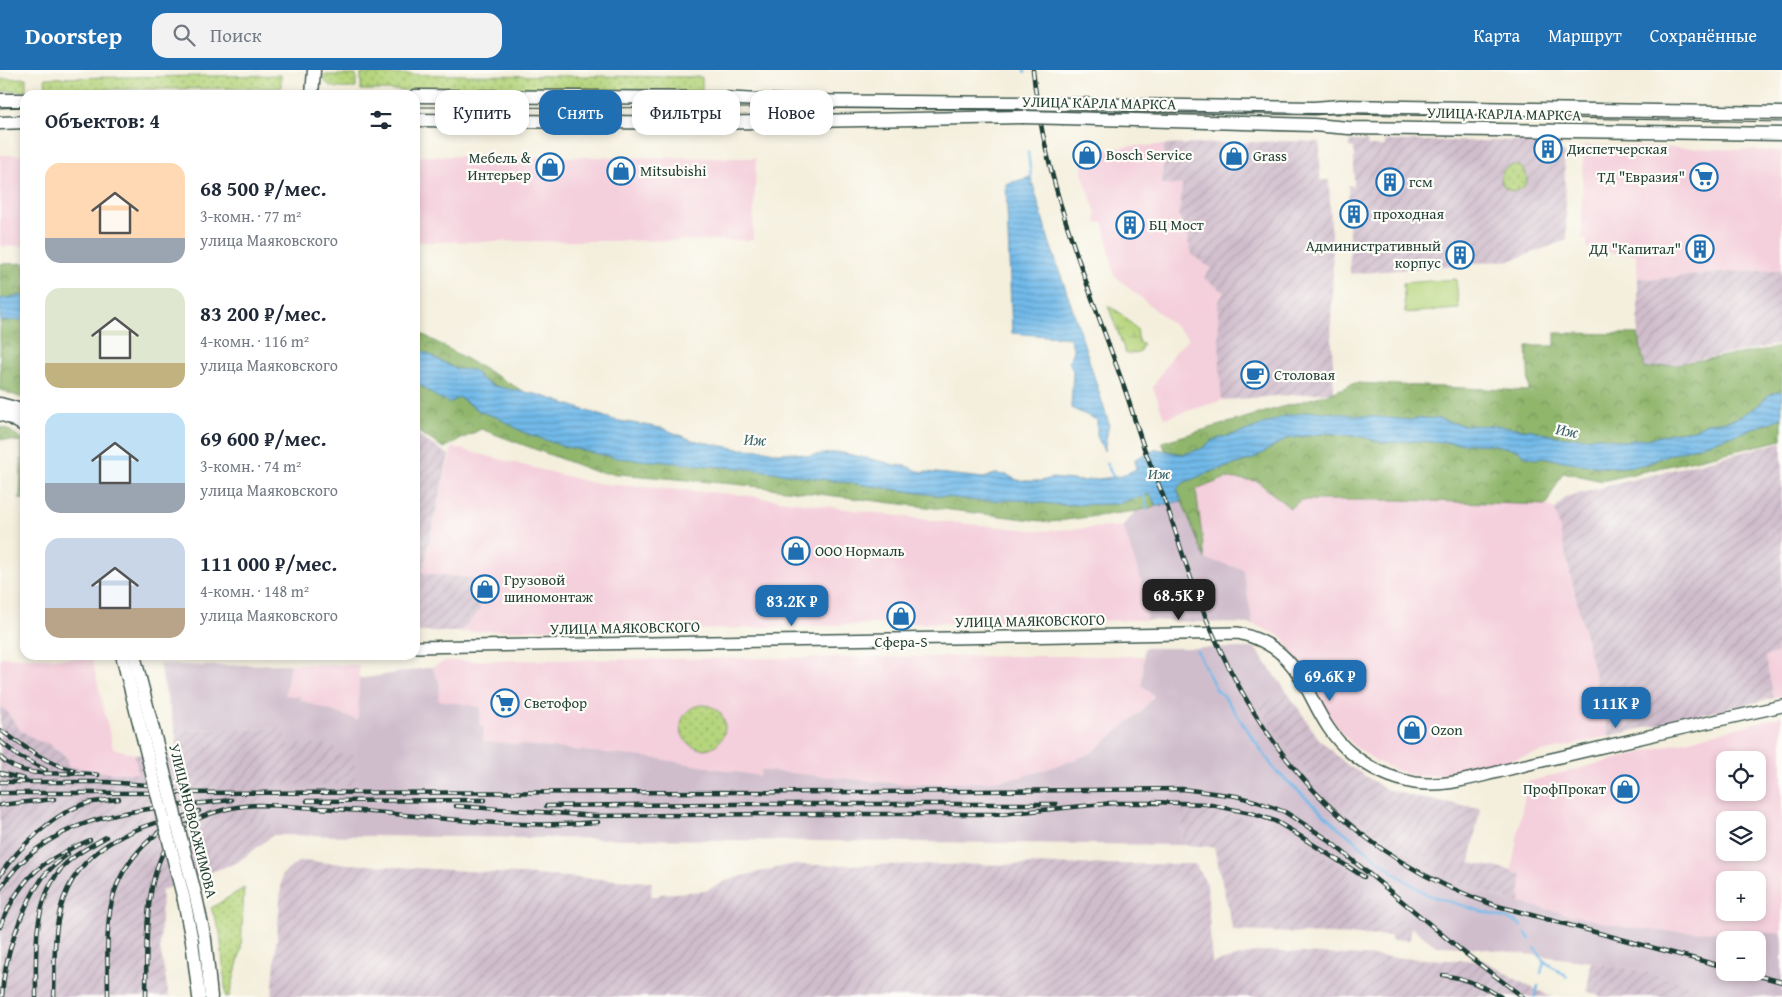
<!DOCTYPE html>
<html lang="ru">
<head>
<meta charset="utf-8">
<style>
  :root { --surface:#fff; --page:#f2f2f3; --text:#1f2937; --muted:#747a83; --accent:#1f6fb2 }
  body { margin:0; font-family:"Gentium Book Plus",serif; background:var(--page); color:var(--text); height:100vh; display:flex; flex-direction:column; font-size:19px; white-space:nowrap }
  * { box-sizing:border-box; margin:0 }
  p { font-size:16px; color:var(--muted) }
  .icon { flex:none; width:28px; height:28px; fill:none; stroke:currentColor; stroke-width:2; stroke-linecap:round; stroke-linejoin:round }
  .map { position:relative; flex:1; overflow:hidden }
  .side { position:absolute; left:20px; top:20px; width:400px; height:570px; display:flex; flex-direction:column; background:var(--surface); border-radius:15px; box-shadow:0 2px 8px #0003 }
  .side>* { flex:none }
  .banner { position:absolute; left:435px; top:20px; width:475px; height:45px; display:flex; gap:10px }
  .tools { position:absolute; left:1716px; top:681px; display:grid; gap:10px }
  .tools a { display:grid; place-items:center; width:50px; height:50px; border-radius:10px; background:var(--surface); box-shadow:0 2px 8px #0003; font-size:25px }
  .price { position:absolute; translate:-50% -42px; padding:0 11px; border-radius:10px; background:var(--accent); color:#fff; font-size:16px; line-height:32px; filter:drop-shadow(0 1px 2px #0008) }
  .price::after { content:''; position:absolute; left:50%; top:30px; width:15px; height:11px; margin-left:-8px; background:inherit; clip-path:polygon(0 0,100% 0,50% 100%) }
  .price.selected { background:#222; color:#fff }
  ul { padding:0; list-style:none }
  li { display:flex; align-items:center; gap:15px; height:125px; padding:0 25px }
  li span { display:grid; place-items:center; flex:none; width:140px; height:100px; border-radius:15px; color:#555 }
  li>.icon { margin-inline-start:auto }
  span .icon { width:60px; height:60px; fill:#fffc; stroke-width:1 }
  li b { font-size:21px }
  h2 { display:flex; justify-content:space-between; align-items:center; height:60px; padding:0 25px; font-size:21px }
  .tag { padding:0 18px; border-radius:15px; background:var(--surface); box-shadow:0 2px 8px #0003; font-size:18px; line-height:45px }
  .tag.selected { background:var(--accent); color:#fff }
  header { display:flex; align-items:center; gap:30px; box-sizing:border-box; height:70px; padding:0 25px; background:var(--accent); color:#fff }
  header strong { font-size:24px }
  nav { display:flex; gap:28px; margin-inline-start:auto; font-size:18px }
  .search { width:350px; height:45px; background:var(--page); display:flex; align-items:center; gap:12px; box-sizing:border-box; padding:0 18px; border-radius:15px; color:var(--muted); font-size:19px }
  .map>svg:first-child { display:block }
  .built { fill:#f4cfdc; fill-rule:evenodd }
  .industrial { fill:url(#industrial-furrows) }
  .railway { fill:#d0bdcc; fill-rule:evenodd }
  .grass { fill:url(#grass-dots); stroke:#6a8958 }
  .forest { fill:url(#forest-crowns); stroke:#587a50 }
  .wetland { fill:url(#wetland-marsh); stroke:#6a8958 }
  .park { fill:#b6d57d; stroke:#6a8958 }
  .water { fill:url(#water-rules); stroke:#487b8e }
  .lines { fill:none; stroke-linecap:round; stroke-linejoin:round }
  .stream { stroke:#71b9e9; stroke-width:2.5 }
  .secondary-casing { stroke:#3f584d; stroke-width:14 }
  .primary-casing { stroke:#3f584d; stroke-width:15 }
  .secondary { stroke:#fff; stroke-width:11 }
  .primary { stroke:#fff; stroke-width:12 }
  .tram { stroke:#1f3d34; stroke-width:1 }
  .rail-casing { stroke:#1f3d34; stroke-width:4.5 }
  .rail { stroke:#fdfcf7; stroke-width:2.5; stroke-dasharray:8; stroke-linecap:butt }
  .primary-bridge-casing { stroke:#3f584d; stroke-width:15; stroke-linecap:butt }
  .primary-bridge { stroke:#fff; stroke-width:12 }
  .labels { text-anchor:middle; stroke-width:4.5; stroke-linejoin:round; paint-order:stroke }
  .street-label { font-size:15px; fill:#1f3d34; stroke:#fdfcf7 }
  .poi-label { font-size:15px; fill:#1f3d34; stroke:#fdfcf7; text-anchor:start }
  .water-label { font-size:16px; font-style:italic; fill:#38626a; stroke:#fdfcf7 }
</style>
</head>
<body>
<header>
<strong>Doorstep</strong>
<div class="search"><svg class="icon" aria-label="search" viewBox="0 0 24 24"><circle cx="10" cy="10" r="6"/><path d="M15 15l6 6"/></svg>Поиск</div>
<nav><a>Карта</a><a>Маршрут</a><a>Сохранённые</a></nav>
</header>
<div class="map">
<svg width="1782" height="927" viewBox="0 0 1782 927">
  <defs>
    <pattern id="industrial-furrows" width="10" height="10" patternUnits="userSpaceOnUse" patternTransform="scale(1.25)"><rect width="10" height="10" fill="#d0bdcc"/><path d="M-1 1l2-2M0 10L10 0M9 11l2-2" fill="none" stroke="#b2a3b0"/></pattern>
    <pattern id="grass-dots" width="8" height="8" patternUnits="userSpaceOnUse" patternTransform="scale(1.25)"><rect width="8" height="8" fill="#b6d57d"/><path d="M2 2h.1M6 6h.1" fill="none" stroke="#93ae67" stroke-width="1.8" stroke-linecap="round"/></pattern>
    <pattern id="forest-crowns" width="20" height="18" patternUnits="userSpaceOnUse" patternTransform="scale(1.25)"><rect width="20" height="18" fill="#90b66c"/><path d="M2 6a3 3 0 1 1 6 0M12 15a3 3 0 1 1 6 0" fill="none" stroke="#75955a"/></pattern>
    <pattern id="wetland-marsh" width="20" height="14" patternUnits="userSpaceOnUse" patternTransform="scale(1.25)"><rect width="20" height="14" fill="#b6d57d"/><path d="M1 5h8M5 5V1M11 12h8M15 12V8" fill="none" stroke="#93ae67"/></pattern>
    <pattern id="water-rules" width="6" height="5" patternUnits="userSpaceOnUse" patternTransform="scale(1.25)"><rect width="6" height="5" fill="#71b9e9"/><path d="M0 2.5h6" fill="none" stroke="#5c98be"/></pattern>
  </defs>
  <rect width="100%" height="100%" fill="#fdfcf7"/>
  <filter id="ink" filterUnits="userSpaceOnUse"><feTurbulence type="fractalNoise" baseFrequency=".02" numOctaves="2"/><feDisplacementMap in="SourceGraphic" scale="10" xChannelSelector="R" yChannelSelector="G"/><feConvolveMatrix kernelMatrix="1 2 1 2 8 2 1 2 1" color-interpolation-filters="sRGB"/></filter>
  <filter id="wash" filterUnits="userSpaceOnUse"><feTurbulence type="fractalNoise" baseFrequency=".0096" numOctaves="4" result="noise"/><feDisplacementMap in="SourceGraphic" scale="20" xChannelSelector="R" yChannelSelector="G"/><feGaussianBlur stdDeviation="1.12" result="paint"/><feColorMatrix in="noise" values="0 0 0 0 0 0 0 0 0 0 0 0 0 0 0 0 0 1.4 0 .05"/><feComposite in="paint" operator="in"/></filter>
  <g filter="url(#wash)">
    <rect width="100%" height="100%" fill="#f4efdd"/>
    <!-- built -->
    <g class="built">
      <polygon points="1164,75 1162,113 1182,115 1179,147 1181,147 1193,186 1211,198 1204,208 1224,222 1218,231 1218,244 1221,326 1223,330 1164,348 1153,317 1173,284 1189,268 1114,205 1104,153 1096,153 1096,143 1082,103 1082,81 1122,78 1131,76"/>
      <polygon points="1583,75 1782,81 1782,200 1742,201 1655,209 1638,208 1636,184 1611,183 1605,179 1587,178 1587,170 1582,168"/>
      <rect x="0" y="85" width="25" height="91"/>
      <polygon points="415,86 756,88 753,170 415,172"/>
      <polygon points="452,377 593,413 743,425 928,450 1041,461 1123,456 1145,523 1146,550 877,554 654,561 617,556 460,562 480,540 422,503"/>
      <polygon points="1226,408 1257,411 1290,438 1301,430 1399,430 1546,435 1555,440 1609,666 1447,705 1416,706 1395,700 1376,691 1354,676 1340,661 1311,618 1283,567 1253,554 1243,499 1205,489 1196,420"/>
      <polygon points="1782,562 1782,626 1774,628 1765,586 1777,583"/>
      <polygon points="1013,586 1143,586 1142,615 1154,625 1142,641 1091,683 1060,695 1021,707 983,712 900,714 761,700 760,706 654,688 482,671 437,630 440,614 432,597 446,591"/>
      <polygon points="0,587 92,589 113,678 134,684 138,703 111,703 67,696 68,687 48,673 38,671 20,660 6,640 0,637"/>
      <polygon points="290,594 359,595 359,650 285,625"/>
      <path d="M 1782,646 L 1782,863 L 1663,861 L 1623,857 L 1520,834 L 1522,805 L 1511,802 L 1527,712 ZM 1725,690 L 1758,690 L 1758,722 L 1725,722 ZM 1725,750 L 1758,750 L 1758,782 L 1725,782 ZM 1725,810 L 1758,810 L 1758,842 L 1725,842 Z"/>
    </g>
    <!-- industrial -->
    <g class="industrial">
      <polygon points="1284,71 1320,72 1320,110 1329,110 1333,203 1331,250 1334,322 1223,330 1221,326 1218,244 1218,231 1224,222 1204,208 1211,198 1193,186 1185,163 1180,162 1181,148 1179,147 1182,115 1162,114 1164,75"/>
      <polygon points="1350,71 1367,71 1368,76 1385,76 1385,71 1540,71 1540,76 1543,76 1544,82 1564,82 1567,170 1512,190 1350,204 1348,124 1348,115 1354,116 1354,78 1349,77"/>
      <polygon points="1782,200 1782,274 1645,299 1638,264 1638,208 1655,209 1742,201"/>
      <polygon points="415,364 449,385 422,503 479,509 480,540 460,562 415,562"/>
      <polygon points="1782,372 1782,562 1777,583 1765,586 1774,628 1609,666 1555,440 1565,427"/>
      <polygon points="1285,619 1319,669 1346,694 1386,719 1419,728 1480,738 1470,793 1506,799 1522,805 1520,834 1465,815 1428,798 1430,789 1396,776 1373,763 1343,737 1314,707 1312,708 1300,695 1258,637"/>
      <polygon points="0,637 6,640 20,660 38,671 48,673 68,688 67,696 111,703 138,703 134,684 178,688 175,660 286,658 286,674 334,674 355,684 355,715 264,715 273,765 238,792 162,820 160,878 169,927 0,927"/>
      <polygon points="1181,738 1206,740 1270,753 1353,802 1348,809 1411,857 1410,870 1391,870 1391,866 1233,861 1214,777 1182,775"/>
      <polygon points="299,791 652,812 651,826 659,826 659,824 705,821 730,809 789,795 1195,794 1207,814 1212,893 1261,881 1447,890 1483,890 1528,916 1553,927 272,927 282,805"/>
      <polygon points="1591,892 1640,900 1737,927 1601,927 1587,921"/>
    </g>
    <!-- railway -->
    <g class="railway">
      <polygon points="1182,431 1205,489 1243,499 1253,554 1146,550 1145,523 1123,456 1136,441"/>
      <path d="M 1144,578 L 1255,578 L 1285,619 L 1258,637 L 1300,695 L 1312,708 L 1314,706 L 1343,737 L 1373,763 L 1396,776 L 1431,789 L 1428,798 L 1465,815 L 1507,830 L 1623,857 L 1663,861 L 1782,863 L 1782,927 L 1737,927 L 1640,900 L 1591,892 L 1471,877 L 1436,876 L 1347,809 L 1353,802 L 1270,753 L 1206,740 L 1181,738 L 1182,775 L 273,765 L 263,715 L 355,715 L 355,684 L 335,684 L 334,674 L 286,674 L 285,658 L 175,660 L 159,594 L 201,596 L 290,594 L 285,625 L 302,627 L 300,630 L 358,650 L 359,609 L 432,597 L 440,614 L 438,630 L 481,637 L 479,653 L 484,658 L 483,671 L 654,688 L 760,706 L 761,700 L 900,714 L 983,712 L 1021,707 L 1060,695 L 1091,683 L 1142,641 L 1154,626 L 1142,615 ZM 1725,870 L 1758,870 L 1758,902 L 1725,902 Z"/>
    </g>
    <!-- grass -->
    <g class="grass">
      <polygon points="361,4 702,7 702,23 361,20"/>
      <polygon points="281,5 281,18 46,20 45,8"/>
      <path d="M 322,5 L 356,5 L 356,18 C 342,18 327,21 322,5 Z"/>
      <polygon points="26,8 26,21 0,21 0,9"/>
      <circle cx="1514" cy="108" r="13"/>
      <circle cx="703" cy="657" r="22"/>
      <polygon points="244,818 241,880 229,927 226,927 220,862 211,838"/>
    </g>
    <!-- forest -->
    <g class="forest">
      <polygon points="25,193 25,225 0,229 0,194"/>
      <polygon points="8,250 25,250 25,329 0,320 0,251"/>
      <path d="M 415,260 L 525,322 C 503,319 489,317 473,300 L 456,299 L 415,277 Z"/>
      <polygon points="1555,263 1638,264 1645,299 1782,277 1782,321 1770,324 1755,338 1739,347 1727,351 1707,353 1694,360 1670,363 1653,368 1622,371 1600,367 1580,368 1554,366 1532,360 1500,356 1462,355 1439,349 1423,348 1410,350 1285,346 1243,362 1213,370 1201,379 1184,384 1165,380 1162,372 1334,322 1355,313 1529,321 1527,276 1555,276"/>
      <polygon points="415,311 424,319 459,327 481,342 497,347 523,362 562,376 759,400 976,431 1020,430 1060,435 1116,434 1151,424 1157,436 1136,441 1050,452 744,415 596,402 481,359 444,378 415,360"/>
      <polygon points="1782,348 1782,370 1602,411 1563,402 1546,435 1399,430 1301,430 1290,438 1257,411 1226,408 1196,420 1205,489 1177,419 1183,413 1210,402 1253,389 1286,369 1328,363 1362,367 1384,373 1410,371 1496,375 1518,380 1525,386 1542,387 1608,398 1650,394 1660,388 1747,361"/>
      <polygon points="0,357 7,359 25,371 25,430 20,429 22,372 0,369"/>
    </g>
    <!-- wetland -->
    <polygon class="wetland" points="1108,236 1119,242 1137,259 1139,273 1143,274 1139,283 1126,284"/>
    <!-- park -->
    <polygon class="park" points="1456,209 1459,239 1405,243 1403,213"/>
    <!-- water -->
    <g class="water">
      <polygon points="1031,107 1049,171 1078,255 1109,354 1104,381 1097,366 1097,350 1071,338 1073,301 1069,291 1074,281 1070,268 1012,263 1006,114"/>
      <polygon points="25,225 25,250 0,251 0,229"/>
      <path d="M 415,277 L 456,299 L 473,300 L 482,310 L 494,316 L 540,325 L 614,350 L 662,358 L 692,370 L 739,379 L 765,380 L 779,383 L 792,382 L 808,386 L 838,382 L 885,392 L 894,395 L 906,396 L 918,401 L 984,408 L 995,404 L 1007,405 L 1017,410 L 1029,411 L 1041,411 L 1053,408 L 1082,411 L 1122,406 L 1136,399 L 1135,389 L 1157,379 L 1175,383 L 1184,384 L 1201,379 L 1213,370 L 1243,362 L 1285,346 L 1313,341 L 1410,350 L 1423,348 L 1439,349 L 1462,355 L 1500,356 L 1532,360 L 1554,366 L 1580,368 L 1600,367 L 1622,371 L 1653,368 L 1670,363 L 1694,360 L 1707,353 L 1727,351 L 1739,347 L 1755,338 L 1770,324 L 1782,321 L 1782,348 L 1747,361 L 1660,388 C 1631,406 1574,393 1542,387 L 1536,389 L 1525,386 L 1518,380 L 1496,375 L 1410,371 L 1384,373 L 1362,367 L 1328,363 L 1286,369 L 1253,389 L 1210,402 L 1183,413 L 1177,419 L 1182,431 L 1157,436 L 1150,424 L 1116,434 L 1060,435 L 1020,430 L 976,431 L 759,400 L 617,388 L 562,376 L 523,362 L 497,347 L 481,342 L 459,327 L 450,333 L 435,326 L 415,311 Z"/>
    </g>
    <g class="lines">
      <!-- stream -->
      <g class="stream">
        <polyline points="1024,0 1025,2"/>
        <polyline points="1028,82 1031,107"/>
        <polyline points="1106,393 1113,406"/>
        <polyline points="1144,426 1147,438"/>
        <polyline points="1197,581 1216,619 1226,629 1275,700 1338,757 1397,805 1428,825 1517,852 1521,856"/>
        <polyline points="1526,863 1530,869"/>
        <polyline points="1535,878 1544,891 1567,907"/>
        <polyline points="1541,903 1544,891"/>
        <polyline points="1535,927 1538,916"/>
      </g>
    </g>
  </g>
  <g filter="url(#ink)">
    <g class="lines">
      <!-- secondary casing -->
      <g class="secondary-casing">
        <path id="secondary" d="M 415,577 L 1238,563 C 1313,580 1303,644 1351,683 C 1369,698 1392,709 1415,713 C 1442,717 1469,709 1494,703 C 1516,697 1538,692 1560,687 C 1634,669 1708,652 1782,636"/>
      </g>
      <!-- primary casing -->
      <g class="primary-casing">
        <g id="primary">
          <polyline points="312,25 314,0"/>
          <polyline points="415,26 721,28 781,31 1022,33"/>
          <polyline points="0,30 25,30"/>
          <polyline points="1064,34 1314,38 1340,36 1782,43"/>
          <polyline points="1064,48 1313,55 1349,58 1782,64"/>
          <polyline points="415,50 706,53 1022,47"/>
          <polyline points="0,53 25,52"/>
          <polyline points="0,334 15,338 25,343"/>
          <polyline points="0,344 11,348 25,356"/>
          <polyline points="196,827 205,869 211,927"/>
          <polyline points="184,830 192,871 199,927"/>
        </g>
      </g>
      <!-- secondary -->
      <use href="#secondary" class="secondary"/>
      <!-- primary -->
      <use href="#primary" class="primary"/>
      <!-- tram -->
      <g class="tram">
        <polyline points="415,37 1064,39 1782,52"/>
        <polyline points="0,38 25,37"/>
      </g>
      <!-- rail casing -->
      <g class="rail-casing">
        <g id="rail">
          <path d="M 1033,0 C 1044,111 1087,212 1124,317 C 1131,337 1137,358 1144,378 C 1152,399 1161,419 1168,439 C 1182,482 1195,525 1214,566 C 1271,695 1359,789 1494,835 L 1725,897"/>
          <path d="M 2,661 C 24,677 47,694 74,700"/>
          <polyline points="0,671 18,686 46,700"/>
          <path d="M 0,687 C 26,713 66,699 98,705"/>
          <polyline points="0,703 24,709"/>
          <polyline points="0,712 106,712 174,717"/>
          <polyline points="0,723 878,722 1182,719 1236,726 1258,732 1285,742 1327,769 1462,881 1523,927"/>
          <polyline points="307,731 485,730"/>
          <polyline points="1153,732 1206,734 1251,743 1275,751 1292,761 1364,807"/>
          <polyline points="1109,733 1159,733"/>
          <polyline points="0,735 54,729"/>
          <polyline points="456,736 596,746 774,744 1001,744 1114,733"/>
          <polyline points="546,736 712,734 1056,734"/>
          <path d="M 0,805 C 18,778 56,741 88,733 C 98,731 109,730 119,729"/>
          <path d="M 0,819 C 53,738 145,740 231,730"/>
          <path d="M 0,857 C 20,807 42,790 90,770"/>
          <polyline points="1744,902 1782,912"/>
          <path d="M 1443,905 C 1465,908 1482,915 1501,927"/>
          <path d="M 2,927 C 4,887 20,840 43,807 C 50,798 59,791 68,784"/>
          <path d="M 36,927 C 36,885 32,835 60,800 C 71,786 91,776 106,767"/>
          <path d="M 54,927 C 55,902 53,875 58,850 C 69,786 120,760 178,747"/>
          <path d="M 108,927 C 108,898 105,859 112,831 C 121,790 160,753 199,741"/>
          <path d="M 146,927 C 147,880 142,807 172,768 C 189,746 230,736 258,735 C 278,735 298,737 318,738 C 377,741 436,749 496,753 C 530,755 564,755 598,752"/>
        </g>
      </g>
      <!-- rail -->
      <use href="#rail" class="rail"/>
      <!-- primary-bridge casing -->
      <g class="primary-bridge-casing">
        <g id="primary-bridge">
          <polyline points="1022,33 1064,34"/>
          <polyline points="1022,47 1064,48"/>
          <polyline points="122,585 184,830"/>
          <polyline points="134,585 196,827"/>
        </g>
      </g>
      <!-- primary-bridge -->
      <use href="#primary-bridge" class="primary-bridge"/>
    </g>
  </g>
  <!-- icons -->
  <defs>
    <g id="building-ring" transform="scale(1.4375)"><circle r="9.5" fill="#fdfcf7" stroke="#1f6fb2" stroke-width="1.5"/><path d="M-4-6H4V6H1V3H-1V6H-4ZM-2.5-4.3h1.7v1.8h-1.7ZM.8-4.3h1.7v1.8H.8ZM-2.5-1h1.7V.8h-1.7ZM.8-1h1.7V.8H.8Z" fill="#1f6fb2"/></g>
    <g id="shop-ring" transform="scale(1.4375)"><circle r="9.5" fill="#fdfcf7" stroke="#1f6fb2" stroke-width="1.5"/><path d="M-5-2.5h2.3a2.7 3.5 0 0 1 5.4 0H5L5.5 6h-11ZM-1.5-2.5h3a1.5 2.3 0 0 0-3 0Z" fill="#1f6fb2"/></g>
    <g id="supermarket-ring" transform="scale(1.4375)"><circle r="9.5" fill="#fdfcf7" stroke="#1f6fb2" stroke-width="1.5"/><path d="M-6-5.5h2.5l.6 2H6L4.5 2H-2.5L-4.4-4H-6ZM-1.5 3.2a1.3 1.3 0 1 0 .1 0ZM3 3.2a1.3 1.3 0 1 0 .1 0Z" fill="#1f6fb2"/></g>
    <g id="cafe-ring" transform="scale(1.4375)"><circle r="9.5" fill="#fdfcf7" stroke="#1f6fb2" stroke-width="1.5"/><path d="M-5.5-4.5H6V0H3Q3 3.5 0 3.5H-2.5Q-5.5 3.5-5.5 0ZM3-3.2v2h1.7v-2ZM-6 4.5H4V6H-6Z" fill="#1f6fb2"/></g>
  </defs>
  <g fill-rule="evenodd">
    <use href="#building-ring" x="1548" y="79"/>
    <use href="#shop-ring" x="1087" y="85"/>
    <use href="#shop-ring" x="1234" y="86"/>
    <use href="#shop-ring" x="550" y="97"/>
    <use href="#shop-ring" x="621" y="101"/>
    <use href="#supermarket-ring" x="1704" y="107"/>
    <use href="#building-ring" x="1390" y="112"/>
    <use href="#building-ring" x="1354" y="144"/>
    <use href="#building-ring" x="1130" y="155"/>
    <use href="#building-ring" x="1700" y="179"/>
    <use href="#building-ring" x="1460" y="185"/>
    <use href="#cafe-ring" x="1255" y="305"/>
    <use href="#shop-ring" x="796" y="481"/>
    <use href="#shop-ring" x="485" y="519"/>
    <use href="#shop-ring" x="901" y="546"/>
    <use href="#supermarket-ring" x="505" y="633"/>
    <use href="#shop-ring" x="1412" y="660"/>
    <use href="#shop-ring" x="1625" y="719"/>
  </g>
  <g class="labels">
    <!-- street labels -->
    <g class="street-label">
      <text transform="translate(1099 33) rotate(1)" y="5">УЛИЦА КАРЛА МАРКСА</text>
      <text transform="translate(1504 44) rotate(1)" y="5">УЛИЦА КАРЛА МАРКСА</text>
      <text transform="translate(1030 551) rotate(-1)" y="5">УЛИЦА МАЯКОВСКОГО</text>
      <text transform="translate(625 558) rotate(-1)" y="5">УЛИЦА МАЯКОВСКОГО</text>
      <text transform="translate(193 751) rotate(76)" y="5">УЛИЦА НОВОАЖИМОВА</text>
    </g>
    <!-- poi labels -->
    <g class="poi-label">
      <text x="1567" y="84">Диспетчерская</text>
      <text x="1106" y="90">Bosch Service</text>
      <text x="1253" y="91">Grass</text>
      <text x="531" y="93" text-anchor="end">Мебель &amp;<tspan x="531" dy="17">Интерьер</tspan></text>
      <text x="640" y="106">Mitsubishi</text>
      <text x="1685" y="112" text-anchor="end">ТД "Евразия"</text>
      <text x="1409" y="117">гсм</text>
      <text x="1373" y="149">проходная</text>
      <text x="1149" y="160">БЦ Мост</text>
      <text x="1441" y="181" text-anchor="end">Административный<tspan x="1441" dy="17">корпус</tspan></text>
      <text x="1681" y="184" text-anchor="end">ДД "Капитал"</text>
      <text x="1274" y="310">Столовая</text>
      <text x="815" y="486">ООО Нормаль</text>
      <text x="504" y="515">Грузовой<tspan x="504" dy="17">шиномонтаж</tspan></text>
      <text x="901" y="577" text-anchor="middle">Сфера-S</text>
      <text x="524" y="638">Светофор</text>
      <text x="1431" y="665">Ozon</text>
      <text x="1606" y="724" text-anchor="end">ПрофПрокат</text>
    </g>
    <!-- water labels -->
    <g class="water-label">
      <text transform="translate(1567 360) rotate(10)" y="6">Иж</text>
      <text transform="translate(755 369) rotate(3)" y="6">Иж</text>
      <text x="1159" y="409">Иж</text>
    </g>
  </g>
</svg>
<div class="tools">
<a><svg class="icon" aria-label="locate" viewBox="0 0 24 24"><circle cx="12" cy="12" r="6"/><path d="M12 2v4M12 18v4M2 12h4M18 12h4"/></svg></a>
<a><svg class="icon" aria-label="layers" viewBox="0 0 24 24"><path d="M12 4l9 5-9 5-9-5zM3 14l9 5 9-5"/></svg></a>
<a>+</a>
<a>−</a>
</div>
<b class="price selected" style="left:1179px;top:551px">68.5K ₽</b>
<b class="price" style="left:792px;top:557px">83.2K ₽</b>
<b class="price" style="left:1330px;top:632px">69.6K ₽</b>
<b class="price" style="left:1616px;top:659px">111K ₽</b>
<div class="banner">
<a class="tag">Купить</a>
<a class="tag selected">Снять</a>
<a class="tag">Фильтры</a>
<a class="tag">Новое</a>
</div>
<section class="side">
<h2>Объектов: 4<svg class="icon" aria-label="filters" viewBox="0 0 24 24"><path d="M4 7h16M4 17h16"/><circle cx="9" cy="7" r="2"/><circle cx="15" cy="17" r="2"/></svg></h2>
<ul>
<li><span style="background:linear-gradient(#ffd9b3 75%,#9aa5b1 0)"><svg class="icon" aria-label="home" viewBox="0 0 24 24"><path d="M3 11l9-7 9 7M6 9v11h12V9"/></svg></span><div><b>68 500 ₽/мес.</b><p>3-комн. · 77 m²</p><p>улица Маяковского</p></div></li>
<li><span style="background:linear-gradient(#dfe7d0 75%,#c2b280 0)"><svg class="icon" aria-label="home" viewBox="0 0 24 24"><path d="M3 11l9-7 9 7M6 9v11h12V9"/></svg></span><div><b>83 200 ₽/мес.</b><p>4-комн. · 116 m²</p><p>улица Маяковского</p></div></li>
<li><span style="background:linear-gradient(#bfe0f5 70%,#9aa5b1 0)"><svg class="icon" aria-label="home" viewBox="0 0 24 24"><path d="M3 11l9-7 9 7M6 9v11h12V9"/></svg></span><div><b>69 600 ₽/мес.</b><p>3-комн. · 74 m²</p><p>улица Маяковского</p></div></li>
<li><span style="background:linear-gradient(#c9d6e8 70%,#b9a48a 0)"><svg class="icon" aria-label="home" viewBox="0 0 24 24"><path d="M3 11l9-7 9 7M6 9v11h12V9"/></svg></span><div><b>111 000 ₽/мес.</b><p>4-комн. · 148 m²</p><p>улица Маяковского</p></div></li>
</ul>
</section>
</div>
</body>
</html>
